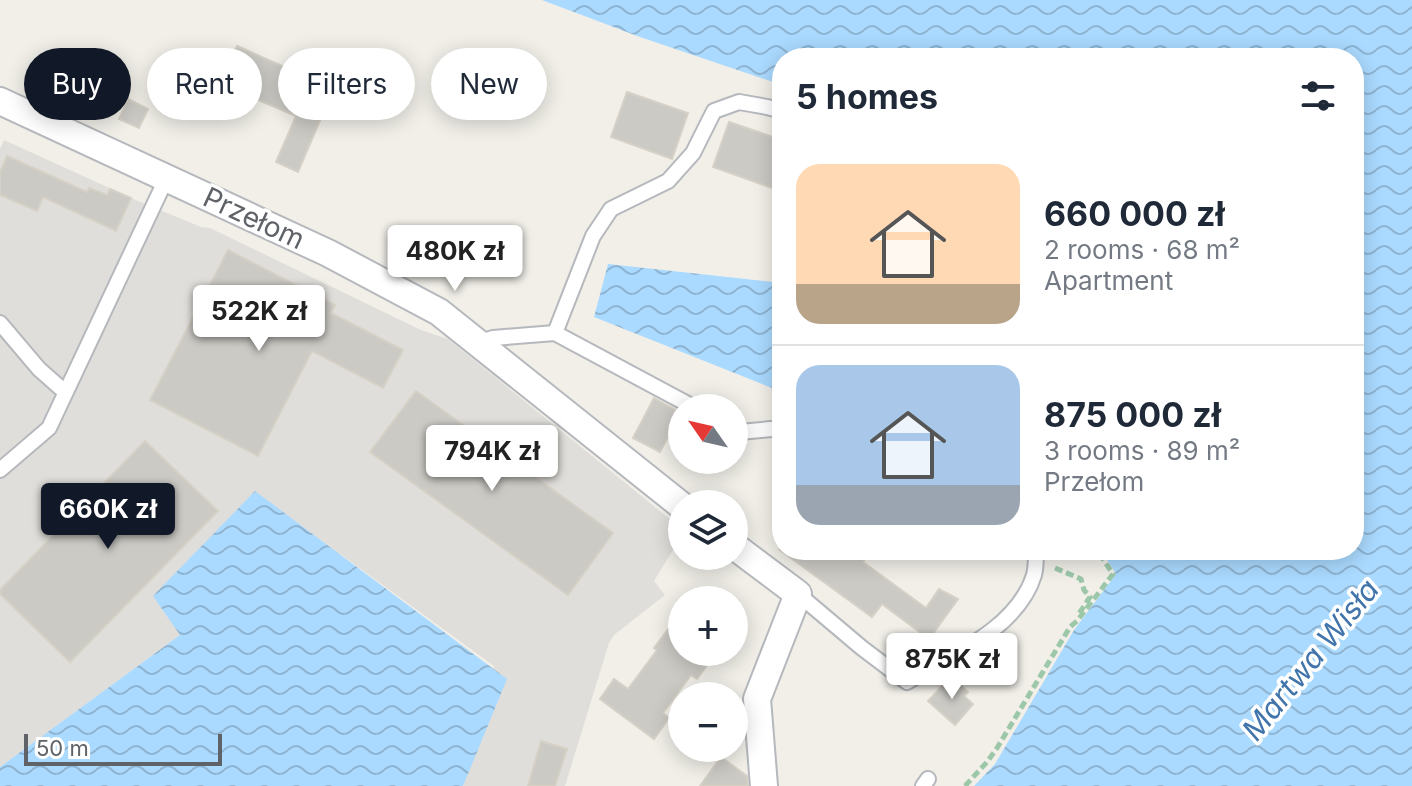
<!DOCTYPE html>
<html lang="en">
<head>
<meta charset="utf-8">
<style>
  :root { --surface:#fff; --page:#f6f6f7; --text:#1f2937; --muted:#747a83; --line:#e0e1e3; --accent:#111827 }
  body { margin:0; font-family:Inter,sans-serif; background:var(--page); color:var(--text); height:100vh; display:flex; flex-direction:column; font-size:30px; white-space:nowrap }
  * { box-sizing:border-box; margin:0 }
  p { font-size:26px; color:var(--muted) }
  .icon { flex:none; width:44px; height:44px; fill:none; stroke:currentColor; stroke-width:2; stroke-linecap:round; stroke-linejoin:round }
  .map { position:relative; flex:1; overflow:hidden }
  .panel { position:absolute; left:772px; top:48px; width:592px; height:512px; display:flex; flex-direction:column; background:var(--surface); border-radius:32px; box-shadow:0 4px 20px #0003 }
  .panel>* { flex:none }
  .top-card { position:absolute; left:24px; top:48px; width:628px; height:72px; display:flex; gap:16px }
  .needle { width:52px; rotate:304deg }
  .buttons { position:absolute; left:668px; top:394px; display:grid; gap:16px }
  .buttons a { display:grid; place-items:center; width:80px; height:80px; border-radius:50%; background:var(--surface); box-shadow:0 4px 20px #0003; font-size:40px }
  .scale { position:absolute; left:24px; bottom:20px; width:198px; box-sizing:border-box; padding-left:8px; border:4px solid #5f6368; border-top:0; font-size:22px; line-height:28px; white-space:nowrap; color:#5f6368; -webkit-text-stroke:6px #fff; paint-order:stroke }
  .price { position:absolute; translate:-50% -68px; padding:0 18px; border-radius:8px; background:#fff; color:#222; font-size:26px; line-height:52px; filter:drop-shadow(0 2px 4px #0008) }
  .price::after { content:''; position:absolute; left:50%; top:48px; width:24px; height:18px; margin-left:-12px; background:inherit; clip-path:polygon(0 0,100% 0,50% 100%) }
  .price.current { background:var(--accent); color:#fff }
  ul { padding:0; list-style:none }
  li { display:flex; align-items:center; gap:24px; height:200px; padding:0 24px }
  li+li { border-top:2px solid var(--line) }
  li span { display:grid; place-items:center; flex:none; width:224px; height:160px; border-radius:24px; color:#555 }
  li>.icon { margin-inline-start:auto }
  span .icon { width:96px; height:96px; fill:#fffc; stroke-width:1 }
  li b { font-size:34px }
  h2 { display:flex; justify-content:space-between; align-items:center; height:96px; padding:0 24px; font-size:34px }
  .pill { padding:0 28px; border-radius:36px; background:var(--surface); box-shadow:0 4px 20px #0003; font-size:28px; line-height:72px }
  .pill.current { background:var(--accent); color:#fff }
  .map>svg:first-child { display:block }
  .industrial { fill:#e0deda }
  .water { fill:url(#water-waves) }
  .building { fill:#cccac5; stroke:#d6d1c6; stroke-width:2 }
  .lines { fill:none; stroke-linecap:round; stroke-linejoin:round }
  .lane-casing { stroke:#b5b8bc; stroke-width:18 }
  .street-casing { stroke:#b5b8bc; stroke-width:30 }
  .path { stroke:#9cc7a9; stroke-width:5; stroke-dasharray:8 4; stroke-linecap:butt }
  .lane { stroke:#fff; stroke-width:14 }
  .street { stroke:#fff; stroke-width:26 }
  .labels { text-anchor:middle; stroke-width:7; stroke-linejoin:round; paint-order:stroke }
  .street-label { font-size:28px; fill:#5f6368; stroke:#fff }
  .water-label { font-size:30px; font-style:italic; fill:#4174aa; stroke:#fff }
</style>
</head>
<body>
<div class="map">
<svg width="1412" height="786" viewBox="0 0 1412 786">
  <defs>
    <pattern id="water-waves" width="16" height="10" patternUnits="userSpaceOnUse" patternTransform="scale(2)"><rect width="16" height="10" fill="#aadaff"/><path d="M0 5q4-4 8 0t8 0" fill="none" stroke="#8eb4d2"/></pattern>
  </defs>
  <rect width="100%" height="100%" fill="#f1efe8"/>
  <!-- industrial -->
  <polygon class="industrial" points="4,140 138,201 201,227 210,228 421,330 448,339 682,529 682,535 654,581 665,595 614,635 609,643 565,786 452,786 494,666 255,492 180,635 0,767 0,149"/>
  <!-- water -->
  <g class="water">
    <polygon points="542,0 1412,0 1412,786 974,786 995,764 1074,630 1116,574 1101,550 1354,550 1354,58 782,58 782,85 640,37"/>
    <polygon points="608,264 782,283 782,392 594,317"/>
    <polygon points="255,491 507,679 463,786 0,786 0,767 180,635 153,596"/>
  </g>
  <!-- building -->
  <g class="building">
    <polygon points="237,46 312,79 311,81 333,90 298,172 276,162 296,116 221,84"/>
    <polygon points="627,92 688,113 672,159 611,137"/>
    <polygon points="128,99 148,109 139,128 119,119"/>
    <polygon points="729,122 782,140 782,169 775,189 713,167"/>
    <polygon points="7,156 87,192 89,188 107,195 110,189 131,198 116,231 43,197 37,211 0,195 0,172"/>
    <polygon points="228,250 335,305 331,313 403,350 383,388 312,351 258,456 150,400"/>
    <polygon points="416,391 613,533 568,595 370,452"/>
    <polygon points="654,398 681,413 660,452 633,438"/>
    <polygon points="145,441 218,511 70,662 0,594 0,590"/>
    <polygon points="780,550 872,550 863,562 926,608 939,589 958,599 929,639 882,604 872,617"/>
    <polygon points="669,628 682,637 682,652 717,652 697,679 691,675 663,713 669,718 654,739 600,699 614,679 628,689 657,650 654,648"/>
    <polygon points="951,677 968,692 964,696 973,704 955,725 928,701"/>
    <polygon points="541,741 567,749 555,786 528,786"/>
    <polygon points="721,757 747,776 748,786 700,786"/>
  </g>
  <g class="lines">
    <!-- lane casing -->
    <g class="lane-casing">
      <g id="lane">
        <polyline points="0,323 39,369 65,392"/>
        <polyline points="555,333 593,236 611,209 668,181 693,153 714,111 739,102 767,107 782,111"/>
        <polyline points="477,343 493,338 555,333 695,408"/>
        <polyline points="734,429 740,432 782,428"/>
        <polyline points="0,470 49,428 167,177"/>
        <path d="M 798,594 L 862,648 L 907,682 C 951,656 1018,628 1034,575 C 1036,568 1036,558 1036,550"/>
        <polyline points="923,786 928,779"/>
      </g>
    </g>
    <!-- street casing -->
    <g class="street-casing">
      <g id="street">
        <polyline points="0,101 328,253 439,312 682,506"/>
        <polyline points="734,546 798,594 757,699 764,786"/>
      </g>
    </g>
    <!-- path -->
    <g class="path">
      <polyline points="1055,568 1081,579 1084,590 1090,597 1078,615"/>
      <polyline points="965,786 987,762 997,748 1070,627 1077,621 1113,574 1097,550"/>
    </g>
    <!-- lane -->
    <use href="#lane" class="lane"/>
    <!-- street -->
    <use href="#street" class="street"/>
  </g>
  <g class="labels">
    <!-- street labels -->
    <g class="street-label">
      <text transform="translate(254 218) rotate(25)" y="10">Przełom</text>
    </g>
    <!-- water labels -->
    <g class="water-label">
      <text transform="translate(1311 660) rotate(-51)" y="10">Martwa Wisła</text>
    </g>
  </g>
</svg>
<div class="buttons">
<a><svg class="needle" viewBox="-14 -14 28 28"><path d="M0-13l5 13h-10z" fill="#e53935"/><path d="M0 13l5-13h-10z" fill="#747a83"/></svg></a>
<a><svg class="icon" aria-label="layers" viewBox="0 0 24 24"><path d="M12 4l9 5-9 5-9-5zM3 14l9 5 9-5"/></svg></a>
<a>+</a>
<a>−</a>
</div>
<div class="scale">50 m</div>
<b class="price" style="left:455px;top:293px">480K zł</b>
<b class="price" style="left:259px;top:353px">522K zł</b>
<b class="price" style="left:492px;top:493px">794K zł</b>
<b class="price current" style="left:108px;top:551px">660K zł</b>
<b class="price" style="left:952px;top:701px">875K zł</b>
<div class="top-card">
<a class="pill current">Buy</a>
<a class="pill">Rent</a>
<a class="pill">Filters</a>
<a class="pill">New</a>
</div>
<section class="panel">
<h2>5 homes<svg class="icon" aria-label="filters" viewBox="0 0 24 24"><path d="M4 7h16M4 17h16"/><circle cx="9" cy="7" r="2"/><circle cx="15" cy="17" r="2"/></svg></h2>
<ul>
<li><span style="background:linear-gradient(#ffd9b3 75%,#b9a48a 0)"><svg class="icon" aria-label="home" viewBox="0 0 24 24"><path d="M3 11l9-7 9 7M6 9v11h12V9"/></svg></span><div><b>660 000 zł</b><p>2 rooms · 68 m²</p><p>Apartment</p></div></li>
<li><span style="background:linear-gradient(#a9c7e8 75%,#9aa5b1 0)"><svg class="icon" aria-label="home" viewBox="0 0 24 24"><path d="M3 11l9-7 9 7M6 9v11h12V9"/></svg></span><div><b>875 000 zł</b><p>3 rooms · 89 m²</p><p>Przełom</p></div></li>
</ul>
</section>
</div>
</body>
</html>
